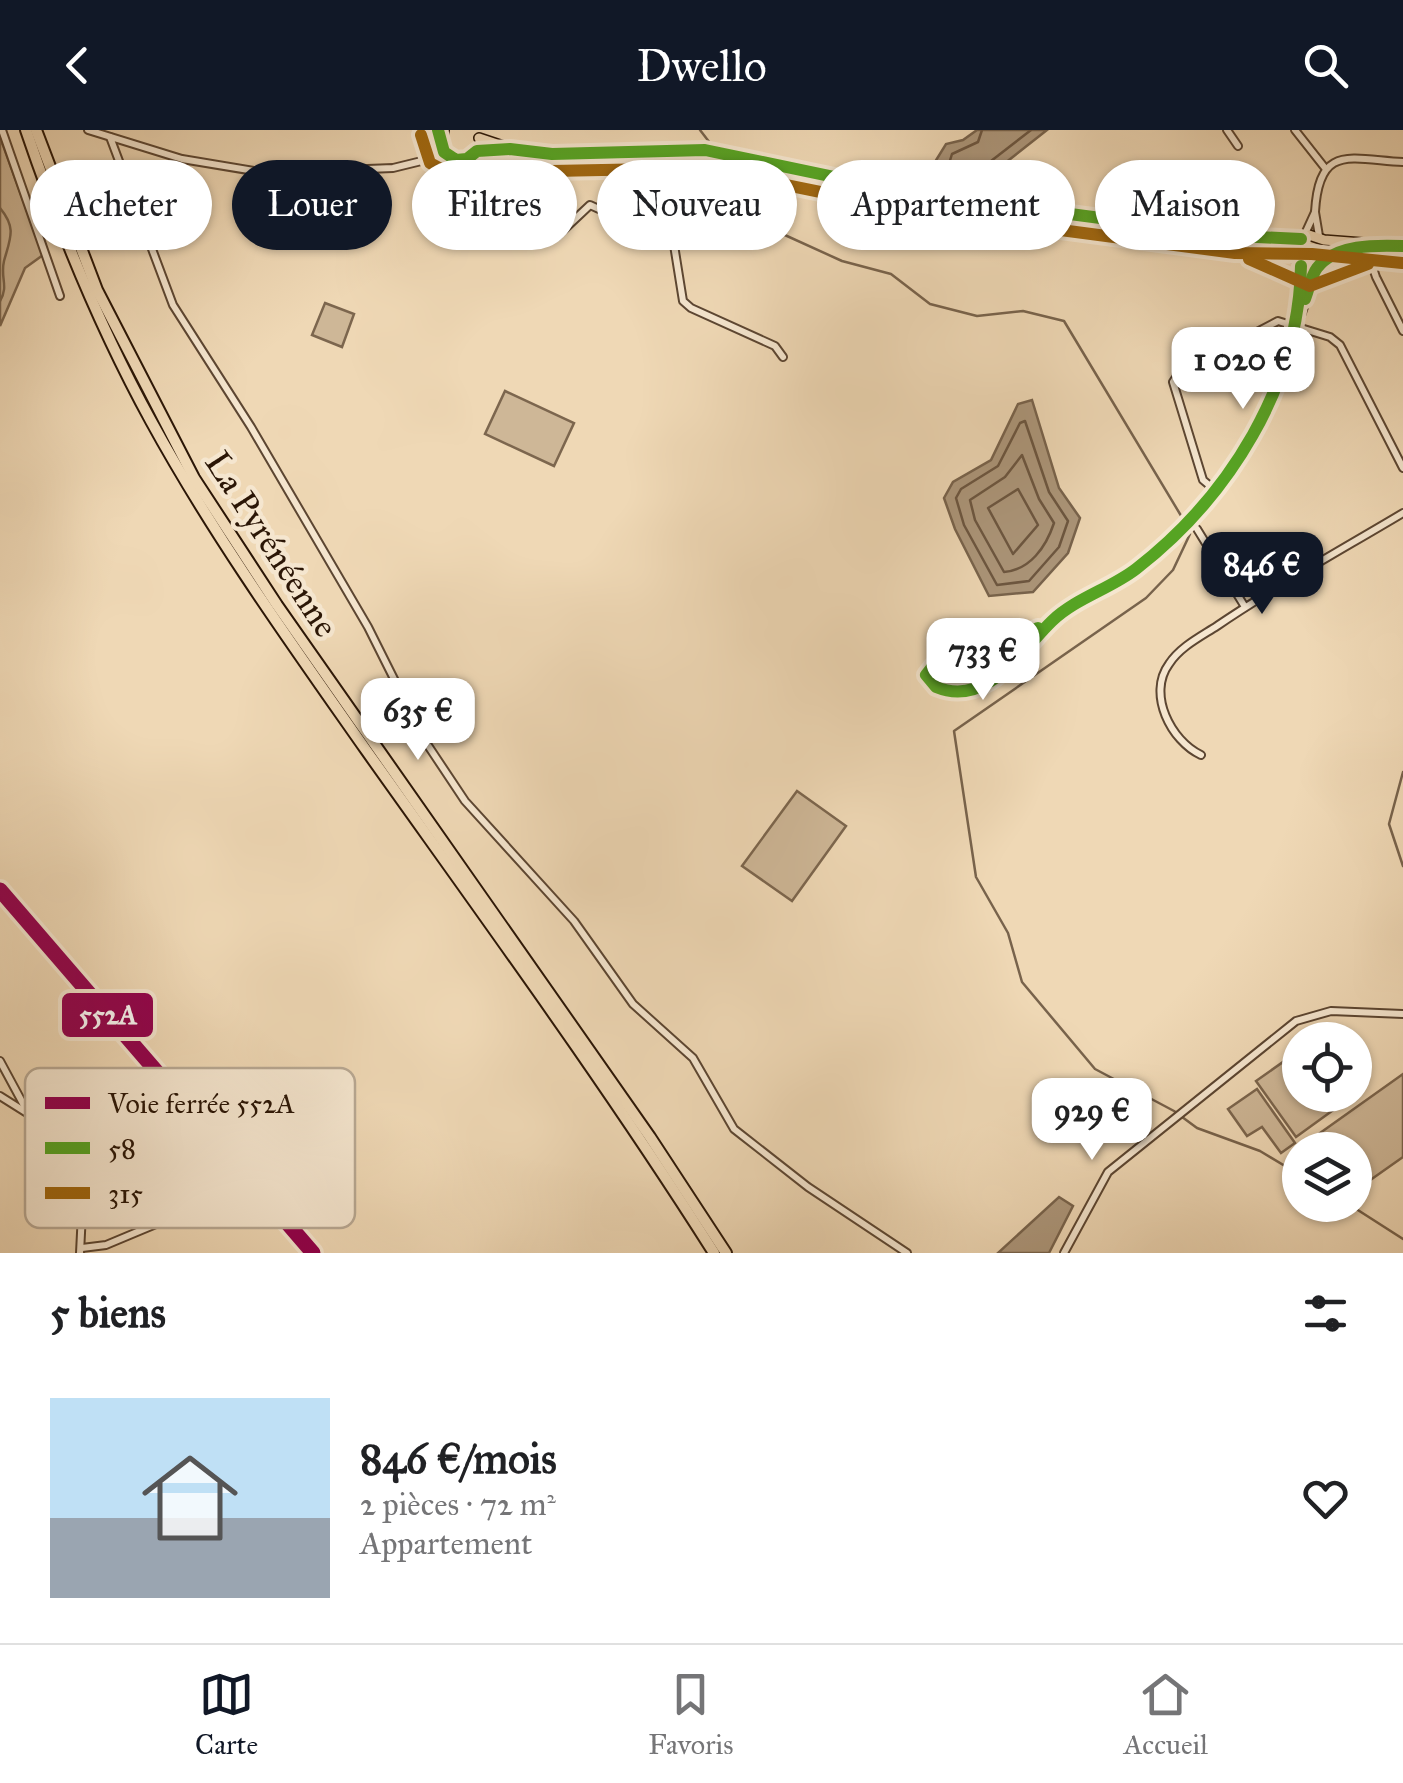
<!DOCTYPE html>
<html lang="fr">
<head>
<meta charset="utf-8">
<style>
  :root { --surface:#fff; --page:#f2f2f2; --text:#202124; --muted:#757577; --line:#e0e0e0; --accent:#111827 }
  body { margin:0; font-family:"IM FELL Great Primer",serif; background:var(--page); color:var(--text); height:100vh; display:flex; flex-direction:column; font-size:38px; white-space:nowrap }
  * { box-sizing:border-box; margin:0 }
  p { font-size:32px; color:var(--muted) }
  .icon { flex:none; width:55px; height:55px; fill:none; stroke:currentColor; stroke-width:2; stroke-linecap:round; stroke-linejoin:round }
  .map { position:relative; height:1123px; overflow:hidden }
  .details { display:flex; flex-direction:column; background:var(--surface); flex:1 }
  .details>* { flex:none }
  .top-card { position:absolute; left:30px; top:30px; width:1345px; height:90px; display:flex; gap:20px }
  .buttons { position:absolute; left:1282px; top:892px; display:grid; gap:20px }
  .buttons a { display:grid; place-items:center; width:90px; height:90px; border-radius:50%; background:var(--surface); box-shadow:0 2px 8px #0004; font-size:50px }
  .price { position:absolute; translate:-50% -85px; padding:0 22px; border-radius:20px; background:#fff; color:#222; font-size:32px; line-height:65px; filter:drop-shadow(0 2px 5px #0008) }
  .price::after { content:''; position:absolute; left:50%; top:60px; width:30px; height:22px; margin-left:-15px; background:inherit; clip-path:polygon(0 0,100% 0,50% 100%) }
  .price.on { background:var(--accent); color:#fff }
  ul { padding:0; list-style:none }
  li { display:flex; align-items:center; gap:30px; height:250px; padding:0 50px }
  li+li { border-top:2px solid var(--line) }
  li span { display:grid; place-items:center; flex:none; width:280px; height:200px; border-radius:0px; color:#555 }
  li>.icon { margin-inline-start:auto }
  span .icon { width:120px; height:120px; fill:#fffc; stroke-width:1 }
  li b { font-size:42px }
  h2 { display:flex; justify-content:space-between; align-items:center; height:120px; padding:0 50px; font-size:42px }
  .pill { padding:0 35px; border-radius:45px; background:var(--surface); box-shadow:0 2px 8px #0004; font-size:35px; line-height:90px }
  .pill.on { background:var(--accent); color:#fff }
  header { display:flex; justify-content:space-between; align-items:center; height:130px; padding:0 50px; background:var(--accent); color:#fff; font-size:45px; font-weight:600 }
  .menu { display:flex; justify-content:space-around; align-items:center; height:140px; border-top:2px solid var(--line); background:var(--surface); font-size:28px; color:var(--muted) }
  .menu a { display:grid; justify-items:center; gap:5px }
  .menu .on { color:var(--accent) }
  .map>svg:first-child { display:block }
  .green { fill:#ceb797; stroke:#7c664e; stroke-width:2.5 }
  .water { fill:#ac967a; stroke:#78634c; stroke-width:2.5 }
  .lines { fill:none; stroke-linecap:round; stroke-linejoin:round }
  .shore { stroke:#6c5640; stroke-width:2.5 }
  .stream { stroke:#78634c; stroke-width:2.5 }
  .minor-casing { stroke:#5c4632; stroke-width:10 }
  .major-casing { stroke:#2b1606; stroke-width:12 }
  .highway-casing { stroke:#2b1606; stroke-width:14 }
  .minor { stroke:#f5e6cf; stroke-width:6 }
  .major { stroke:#efd8b5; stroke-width:9 }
  .highway { stroke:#efd8b5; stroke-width:10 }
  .bus-1-casing { stroke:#f5e6cf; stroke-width:20 }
  .bus-2-casing { stroke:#f5e6cf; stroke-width:20 }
  .bus-1 { stroke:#56a423; stroke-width:12 }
  .bus-2 { stroke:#a0670f; stroke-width:12 }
  .rail-1-casing { stroke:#f5e6cf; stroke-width:22 }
  .rail-1 { stroke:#92004c; stroke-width:15 }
  .labels { text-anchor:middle; stroke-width:9; stroke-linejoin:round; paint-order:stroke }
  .street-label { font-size:35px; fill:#2b1606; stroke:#f5e6cf }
  .key { fill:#f5e6cf; stroke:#b8a893; stroke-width:2.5 }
  .key-label { font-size:28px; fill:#2b1606 }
  .line-badge { stroke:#f5e6cf; stroke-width:4 }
  .badge-label { font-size:28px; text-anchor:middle; font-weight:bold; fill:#fff }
</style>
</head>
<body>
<header><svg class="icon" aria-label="back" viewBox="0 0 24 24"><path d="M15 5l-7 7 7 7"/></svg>Dwello<svg class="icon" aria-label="search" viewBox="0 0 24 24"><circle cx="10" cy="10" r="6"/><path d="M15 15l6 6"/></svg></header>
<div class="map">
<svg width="1403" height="1123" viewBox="0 0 1403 1123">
  <rect width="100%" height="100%" fill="#efd8b5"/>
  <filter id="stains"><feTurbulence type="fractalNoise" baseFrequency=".002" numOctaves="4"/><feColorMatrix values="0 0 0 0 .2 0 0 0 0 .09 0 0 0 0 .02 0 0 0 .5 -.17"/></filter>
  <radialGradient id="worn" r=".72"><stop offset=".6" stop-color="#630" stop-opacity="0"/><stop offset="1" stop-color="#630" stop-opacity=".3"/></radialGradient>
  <!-- green -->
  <g class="green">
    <polygon points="0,7 43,125 25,138 0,196"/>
    <polygon points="325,173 354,184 342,217 312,205"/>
    <polygon points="505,261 574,293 554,336 485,304"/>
    <polygon points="797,661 846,696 792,771 742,736"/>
    <polygon points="1300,920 1300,965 1354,965 1296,1007 1256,951"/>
    <polygon points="1403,944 1403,1027 1359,1058 1355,1052 1355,1020 1332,1020 1320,1003"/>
    <polygon points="1257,959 1295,1013 1281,1023 1262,997 1247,1006 1228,979"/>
  </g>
  <!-- water -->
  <g class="water">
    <polygon points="977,0 1047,0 986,48 948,53 930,40 946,14 963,10"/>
    <polygon points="1032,270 1059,358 1080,388 1068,423 1033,462 989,466 955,399 944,368 953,352 991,330 1018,274"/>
    <polygon points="1059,1067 1073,1076 1049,1123 998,1123"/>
  </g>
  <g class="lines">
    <!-- shore -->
    <g class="shore">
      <polyline points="982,0 978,12 952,24 947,40 982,38 1031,0"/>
      <polygon points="1025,291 1049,362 1068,391 1059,417 1029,451 997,455 964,395 956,368 961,359 998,336 1020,293"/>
      <path d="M 1022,325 L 1039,369 L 1054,393 C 1046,417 1030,440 1004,442 L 975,390 L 970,370 L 1005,347 Z"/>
      <polygon points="1018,359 1038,395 1013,424 988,378"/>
    </g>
    <!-- stream -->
    <g class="stream">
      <polyline points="700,0 710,13"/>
      <polyline points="717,27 763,90 776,101 842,131 891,144 930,174 977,186 1023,181 1064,191 1183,389"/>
      <path d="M 0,78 C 17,98 10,109 4,131 C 0,148 9,156 0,171"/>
      <polyline points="1190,404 1173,440 1146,468 954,601 976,747 1008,803 1022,852 1095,939 1174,981 1197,998 1260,1021 1300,1045"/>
      <polyline points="1403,642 1389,694 1403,736"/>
      <polyline points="1350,1075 1403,1109"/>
    </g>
    <!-- minor casing -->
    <g class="minor-casing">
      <g id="minor">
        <polyline points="2,0 60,166"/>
        <polyline points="88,0 182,29 266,43 393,38 446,25"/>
        <polyline points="1227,0 1238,16"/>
        <polyline points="1295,0 1325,38"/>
        <polyline points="110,7 173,175 251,297 368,497 425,611 465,671 574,791 633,874 693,928 734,999 808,1057 907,1123"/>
        <polyline points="456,30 476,65 557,106 590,75 665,109 674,115 683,171 691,178 775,216 783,227"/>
        <polyline points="469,51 471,27"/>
        <path d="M 1315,82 C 1319,14 1349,29 1403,32"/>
        <polyline points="1304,106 1315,82 1319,106"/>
        <polyline points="1366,117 1376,147 1403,201"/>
        <polyline points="1301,136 1303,170"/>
        <polyline points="1215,360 1203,350 1173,252 1179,243 1278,191 1330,207 1340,215 1403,338"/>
        <polyline points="1197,399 1245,477"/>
        <path d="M 1048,494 C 1030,527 987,564 947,563 L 928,551 L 929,538 L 952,512 C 1004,526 1036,499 1076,471 C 1089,463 1105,461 1118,453 C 1133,444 1146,431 1159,420 C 1245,344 1282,244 1317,139"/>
        <path d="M 1201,625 C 1171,611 1147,564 1169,534 C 1180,517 1200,507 1217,496 C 1277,455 1341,420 1403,383"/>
        <polyline points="0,931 82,1083 80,1123"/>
        <polyline points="0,966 27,983"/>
        <polyline points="82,1118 106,1115 216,1069 234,1071 263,1089 296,1073"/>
        <polyline points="1064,1123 1108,1042 1296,891 1331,881 1403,884"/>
      </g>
    </g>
    <!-- major casing -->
    <g class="major-casing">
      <g id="major">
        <polyline points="444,0 441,18 456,30 467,29 477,21 510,19 552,24 705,20 911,63 1237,106 1301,109"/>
        <polyline points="479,8 503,16"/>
        <polyline points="1249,110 1296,129"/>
        <polyline points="1374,115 1341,122 1311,139 1301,136 1294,124 1297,113 1309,105 1324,110 1403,116"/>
      </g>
    </g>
    <!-- highway casing -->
    <g class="highway-casing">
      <g id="highway">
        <path d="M 26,0 C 60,100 100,198 151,291 C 214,406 291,513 366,620 C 484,786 605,951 714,1123"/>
        <polyline points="36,0 97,160 194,348 277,475 650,1007 726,1123"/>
      </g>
    </g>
    <!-- minor -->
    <use href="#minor" class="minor"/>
    <!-- major -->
    <use href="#major" class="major"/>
    <!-- highway -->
    <use href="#highway" class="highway"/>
    <!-- bus-1 casing -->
    <g class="bus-1-casing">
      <g id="bus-1">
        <polyline points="438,0 444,22 456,30 467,29 477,21 510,19 552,24 705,20 911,63 1237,106 1301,109"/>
        <path d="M 1305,169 C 1309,159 1311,146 1317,138 C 1335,114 1376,115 1403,116"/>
        <path d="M 952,512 L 926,545 L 936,557 C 987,578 1021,521 1052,491 C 1076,468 1110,459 1136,439 C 1229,367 1299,255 1301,136"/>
        <polyline points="952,512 993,517 1038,498"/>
      </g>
    </g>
    <!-- bus-2 casing -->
    <g class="bus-2-casing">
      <g id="bus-2">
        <polyline points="421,5 430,33 456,47 472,46 484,38 509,37 552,41 703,38 909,80 1235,123 1312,124 1402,133"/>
        <polyline points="1249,129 1310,156 1368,134"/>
      </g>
    </g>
    <!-- bus-1 -->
    <use href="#bus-1" class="bus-1"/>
    <!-- bus-2 -->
    <use href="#bus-2" class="bus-2"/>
    <!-- rail-1 casing -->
    <g class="rail-1-casing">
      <polyline id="rail-1" points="0,760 313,1123"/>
    </g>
    <!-- rail-1 -->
    <use href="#rail-1" class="rail-1"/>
  </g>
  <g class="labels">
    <!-- street labels -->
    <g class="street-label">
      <text transform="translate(272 414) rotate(57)" y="12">La Pyrénéenne</text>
    </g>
  </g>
  <!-- legend -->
  <rect x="25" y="938" width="330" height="160" rx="15" class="key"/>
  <rect x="45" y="967" width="45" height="12" fill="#92004c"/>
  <rect x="45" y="1012" width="45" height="12" fill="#56a423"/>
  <rect x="45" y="1057" width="45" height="12" fill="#a0670f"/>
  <g class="key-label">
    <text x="108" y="983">Voie ferrée 552A</text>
    <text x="108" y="1028">58</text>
    <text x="108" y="1073">315</text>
  </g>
  <rect class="line-badge" x="60" y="861" width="95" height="48" rx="10" fill="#92004c"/>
  <g class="badge-label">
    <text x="108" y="894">552A</text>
  </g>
  <rect width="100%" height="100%" filter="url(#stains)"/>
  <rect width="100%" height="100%" fill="url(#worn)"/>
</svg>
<div class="buttons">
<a><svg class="icon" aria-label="locate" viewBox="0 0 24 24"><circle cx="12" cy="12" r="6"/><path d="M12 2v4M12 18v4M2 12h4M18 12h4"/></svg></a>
<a><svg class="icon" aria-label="layers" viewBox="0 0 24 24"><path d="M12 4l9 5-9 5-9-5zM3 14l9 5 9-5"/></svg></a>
</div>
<b class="price" style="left:1243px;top:282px">1 020 €</b>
<b class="price on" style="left:1262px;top:487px">846 €</b>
<b class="price" style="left:983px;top:573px">733 €</b>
<b class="price" style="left:418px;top:633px">635 €</b>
<b class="price" style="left:1092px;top:1033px">929 €</b>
<div class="top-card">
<a class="pill">Acheter</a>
<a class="pill on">Louer</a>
<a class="pill">Filtres</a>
<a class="pill">Nouveau</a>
<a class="pill">Appartement</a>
<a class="pill">Maison</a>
</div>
</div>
<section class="details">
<h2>5 biens<svg class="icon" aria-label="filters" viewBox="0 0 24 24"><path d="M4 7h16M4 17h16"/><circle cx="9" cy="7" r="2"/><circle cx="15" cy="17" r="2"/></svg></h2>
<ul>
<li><span style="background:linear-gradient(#bfe0f5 60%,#9aa5b1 0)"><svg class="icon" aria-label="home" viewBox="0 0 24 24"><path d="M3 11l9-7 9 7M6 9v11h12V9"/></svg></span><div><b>846 €/mois</b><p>2 pièces · 72 m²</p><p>Appartement</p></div><svg class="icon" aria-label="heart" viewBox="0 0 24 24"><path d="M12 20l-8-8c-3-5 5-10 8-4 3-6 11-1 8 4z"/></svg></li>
</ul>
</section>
<nav class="menu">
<a class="on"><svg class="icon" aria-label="map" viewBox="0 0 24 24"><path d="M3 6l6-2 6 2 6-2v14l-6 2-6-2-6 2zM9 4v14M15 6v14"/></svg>Carte</a>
<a><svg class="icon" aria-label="saved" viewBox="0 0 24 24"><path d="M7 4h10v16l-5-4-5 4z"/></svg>Favoris</a>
<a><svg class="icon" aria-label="home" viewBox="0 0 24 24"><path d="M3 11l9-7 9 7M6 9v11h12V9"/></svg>Accueil</a>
</nav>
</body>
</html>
